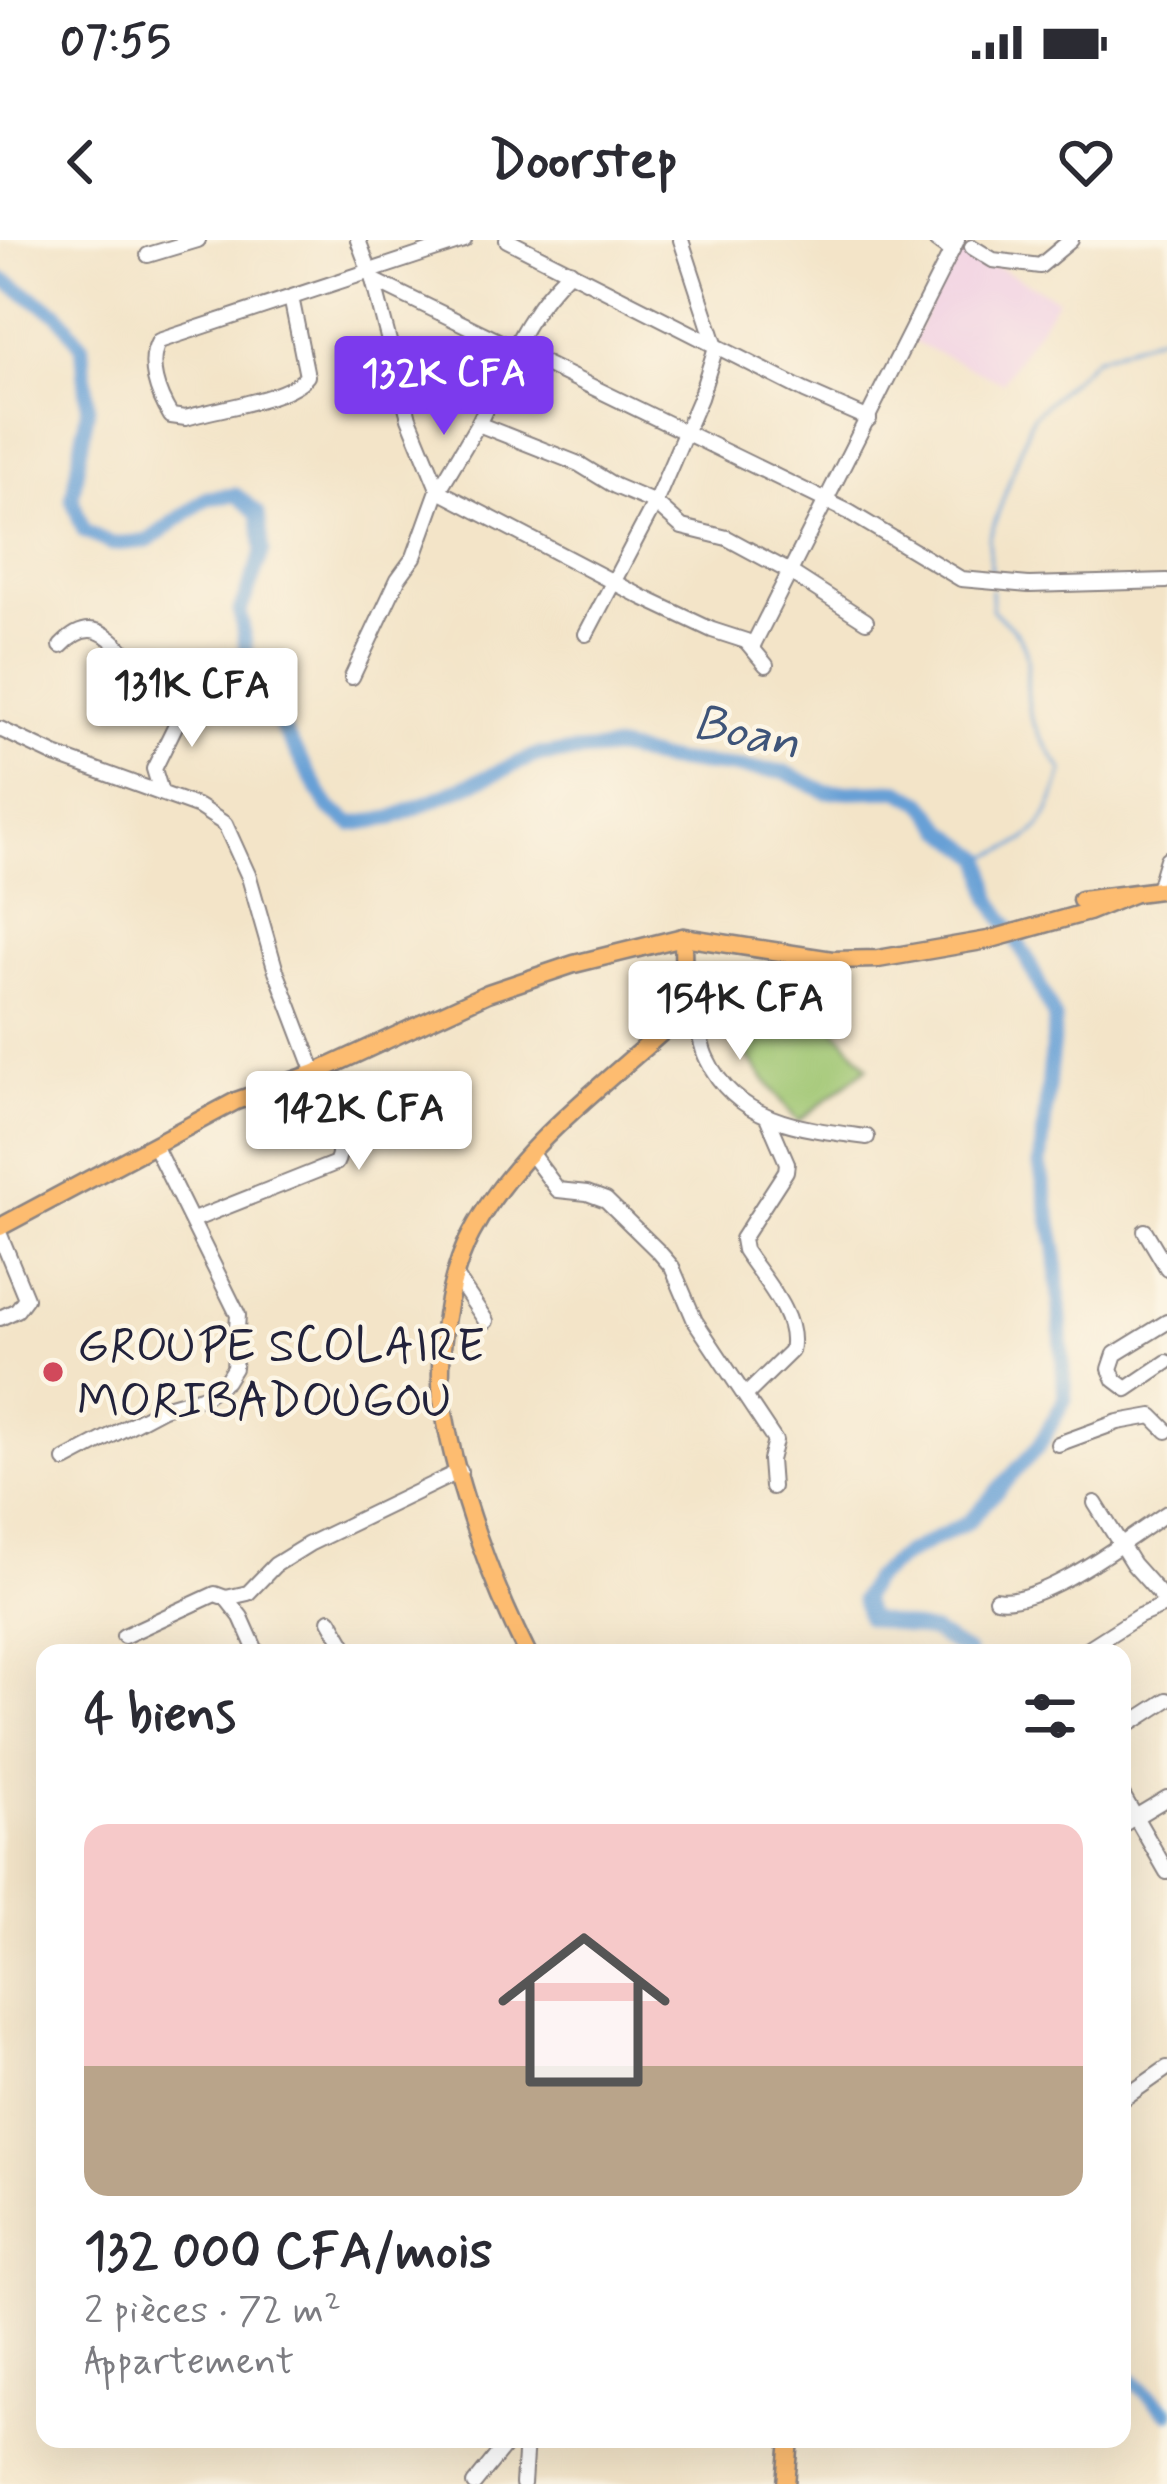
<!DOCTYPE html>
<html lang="fr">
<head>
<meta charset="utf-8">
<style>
  :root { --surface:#fff; --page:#f2f2f3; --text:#2b2b33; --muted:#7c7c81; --line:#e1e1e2; --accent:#7c3aed }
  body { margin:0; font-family:Mynerve,sans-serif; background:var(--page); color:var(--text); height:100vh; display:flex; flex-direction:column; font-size:45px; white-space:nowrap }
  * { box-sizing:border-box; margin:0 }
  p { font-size:39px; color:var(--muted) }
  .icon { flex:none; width:66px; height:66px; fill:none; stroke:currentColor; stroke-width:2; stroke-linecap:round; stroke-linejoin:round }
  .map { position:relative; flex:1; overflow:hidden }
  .panel { position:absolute; left:36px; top:1404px; width:1095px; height:804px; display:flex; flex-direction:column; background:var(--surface); border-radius:24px; box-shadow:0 12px 48px #0002 }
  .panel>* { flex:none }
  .price { position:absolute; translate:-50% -102px; padding:0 27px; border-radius:12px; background:#fff; color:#222; font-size:39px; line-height:78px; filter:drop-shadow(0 3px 6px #0008) }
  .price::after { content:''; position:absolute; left:50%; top:72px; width:36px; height:27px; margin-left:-18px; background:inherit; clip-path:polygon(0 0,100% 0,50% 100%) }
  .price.active { background:var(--accent); color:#fff }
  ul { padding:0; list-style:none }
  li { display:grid; align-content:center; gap:24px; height:636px; padding:0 48px }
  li+li { border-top:3px solid var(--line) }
  li span { display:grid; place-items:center; height:372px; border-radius:24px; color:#555 }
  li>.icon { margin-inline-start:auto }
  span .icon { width:216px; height:216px; fill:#fffc; stroke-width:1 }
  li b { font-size:51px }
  h2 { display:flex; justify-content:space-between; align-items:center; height:144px; padding:0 48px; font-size:51px }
  .status { display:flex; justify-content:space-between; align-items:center; height:84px; padding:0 60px; background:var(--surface); direction:ltr }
  .status svg { height:33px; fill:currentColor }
  header { display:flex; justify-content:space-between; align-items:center; height:156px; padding:0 48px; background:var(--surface); font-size:54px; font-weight:700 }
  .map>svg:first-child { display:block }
  .built { fill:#f1d0e3 }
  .green { fill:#9dc570; stroke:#607456; stroke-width:3 }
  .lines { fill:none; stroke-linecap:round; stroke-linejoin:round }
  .stream { stroke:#67a0d6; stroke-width:3 }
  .river { stroke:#67a0d6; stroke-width:15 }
  .minor-casing { stroke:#8a8382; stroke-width:18 }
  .major-casing { stroke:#8a8382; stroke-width:21 }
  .minor { stroke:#fff; stroke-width:14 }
  .major { stroke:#fdbc6f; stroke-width:16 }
  .poi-dot { fill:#d1495b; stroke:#fcf5e5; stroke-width:4.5 }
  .labels { text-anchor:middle; stroke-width:9; stroke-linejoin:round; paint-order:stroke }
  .poi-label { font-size:48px; fill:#22223b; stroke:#fcf5e5; text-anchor:start }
  .water-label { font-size:51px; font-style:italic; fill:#3e5479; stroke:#fcf5e5 }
</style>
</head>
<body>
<div class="status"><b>07:55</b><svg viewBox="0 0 49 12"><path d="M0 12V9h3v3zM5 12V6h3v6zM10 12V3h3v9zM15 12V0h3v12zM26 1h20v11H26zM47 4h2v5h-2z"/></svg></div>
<header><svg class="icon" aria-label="back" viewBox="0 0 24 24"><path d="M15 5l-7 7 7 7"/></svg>Doorstep<svg class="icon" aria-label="heart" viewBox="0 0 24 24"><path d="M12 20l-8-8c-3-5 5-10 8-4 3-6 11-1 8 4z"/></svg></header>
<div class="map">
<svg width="1167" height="2244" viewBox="0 0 1167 2244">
  <rect width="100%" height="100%" fill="#fcf5e5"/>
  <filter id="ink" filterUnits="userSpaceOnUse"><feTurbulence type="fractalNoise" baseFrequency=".00833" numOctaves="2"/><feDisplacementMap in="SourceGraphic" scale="24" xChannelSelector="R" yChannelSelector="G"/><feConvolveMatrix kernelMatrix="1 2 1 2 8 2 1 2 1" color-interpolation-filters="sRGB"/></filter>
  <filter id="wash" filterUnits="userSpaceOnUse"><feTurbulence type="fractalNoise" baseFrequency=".004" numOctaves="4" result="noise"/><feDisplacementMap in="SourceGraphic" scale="48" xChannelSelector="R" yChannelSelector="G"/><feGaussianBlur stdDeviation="2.7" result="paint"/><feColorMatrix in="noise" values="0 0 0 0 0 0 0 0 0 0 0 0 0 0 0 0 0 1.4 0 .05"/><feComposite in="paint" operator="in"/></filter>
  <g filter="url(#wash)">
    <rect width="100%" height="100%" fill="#f3e4c8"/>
    <!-- built -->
    <polygon class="built" points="959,7 1058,59 1002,142 912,101"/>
    <!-- green -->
    <polygon class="green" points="786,731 868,827 798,882 720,781"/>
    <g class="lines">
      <!-- stream -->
      <g class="stream">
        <polyline points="991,334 989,299 1032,177 1095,118 1167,93"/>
        <path d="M 983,618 C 1039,599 1046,589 1063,531 C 1053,516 1034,490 1030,473 C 1019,420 1046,413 992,370 L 991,350"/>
      </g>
      <!-- river -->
      <g class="river">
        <polyline points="0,38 57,73 82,106 88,167 72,259 84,291 112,304 148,301 207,258 236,255 258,273 263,311 240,371 250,434 329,568 352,584 392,578 537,515 618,509 661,520 785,532 826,552 898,550 923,562 946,591 983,618 991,659 1027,718 1055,779 1040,926 1056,1009 1065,1159 1039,1206 968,1282 904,1315 872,1340 862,1359 868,1378 933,1392 968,1413"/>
        <polyline points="1122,2130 1167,2172"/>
      </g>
    </g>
  </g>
  <g filter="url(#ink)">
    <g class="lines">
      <!-- minor casing -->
      <g class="minor-casing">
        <g id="minor">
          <polyline points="358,0 373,40 409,178 439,251 642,357 712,390 746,401 766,425"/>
          <polyline points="507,0 805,151 869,179"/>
          <polyline points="936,0 951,11"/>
          <polyline points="972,7 993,20 1040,26 1071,0"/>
          <polyline points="148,15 198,0"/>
          <path d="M 570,31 C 520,79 509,124 478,184 L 579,224 L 615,246 L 655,263 L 682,287 L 727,298 L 790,332 L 866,381"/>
          <polyline points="373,40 849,272 961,339 1029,345 1167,341"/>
          <path d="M 291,57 L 307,136 C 288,160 217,168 186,178 L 171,176 C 158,155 146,124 159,101 L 464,0"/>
          <polyline points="586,394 655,263 700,158 716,107 681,0"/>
          <path d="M 61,406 C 96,369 114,404 140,429 C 154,443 175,449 184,468 L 154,529 L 161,552"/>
          <polyline points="752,407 957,0"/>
          <polyline points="352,437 398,339 414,317 437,253 478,184"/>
          <polyline points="0,489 55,515 199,567 225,584 249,637 275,728 315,833"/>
          <polyline points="1158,649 1167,619"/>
          <path d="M 686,768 C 701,780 698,802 707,819 C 737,883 804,889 867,897"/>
          <polyline points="531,914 558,950 587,953 606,960 659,1012 672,1027 695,1081 775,1201 770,1220 772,1247"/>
          <path d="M 193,980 L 336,923 C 346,904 332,875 323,857"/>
          <polyline points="1145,991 1167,1028"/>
          <polyline points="0,995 26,1058 17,1070 0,1078"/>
          <polyline points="455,1035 486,1081"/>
          <polyline points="1167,1082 1115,1114 1110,1129 1115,1140 1127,1149 1167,1122"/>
          <path d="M 747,1154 L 791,1111 C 799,1076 762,1038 744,1010 L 742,999 L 786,931 L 787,923 L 768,879"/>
          <polyline points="1058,1204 1118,1182 1152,1176 1167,1191"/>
          <polyline points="65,1220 163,1168 205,1156 226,1141 234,1128 238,1075 154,905"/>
          <polyline points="1095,1263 1133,1324 1167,1362"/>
          <polyline points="226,1358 241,1377 257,1413"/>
          <path d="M 996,1359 C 1040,1368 1130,1297 1167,1273"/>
          <polyline points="330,1380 349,1413"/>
          <polyline points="124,1396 215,1354 226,1358 248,1353 275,1325 309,1304 460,1231"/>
          <polyline points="1081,1413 1139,1376 1167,1364"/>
          <polyline points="1122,1489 1167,1460"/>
          <polyline points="1122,1554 1167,1632"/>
          <polyline points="1122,1585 1167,1558"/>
          <polyline points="1124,1858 1167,1828"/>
          <polyline points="474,2244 510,2199"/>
          <polyline points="523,2244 526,2199"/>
        </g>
      </g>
      <!-- major casing -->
      <g class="major-casing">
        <g id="major">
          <polyline points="1081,660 1167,649"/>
          <polyline points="0,987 236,861 315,833 488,753 574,724 683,697 832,720 878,719 988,700 1088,672 1132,654"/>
          <path d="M 527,1413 C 492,1344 457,1248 444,1172 C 435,1123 447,1039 471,994 C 519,903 612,840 684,772 L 683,697"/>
          <polyline points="786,2244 790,2199"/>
        </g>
      </g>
      <!-- minor -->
      <use href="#minor" class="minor"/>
      <!-- major -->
      <use href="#major" class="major"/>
    </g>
  </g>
  <!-- markers -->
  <circle class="poi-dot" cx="53" cy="1132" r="12"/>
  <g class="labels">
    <!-- poi labels -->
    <g class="poi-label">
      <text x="77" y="1121">GROUPE SCOLAIRE<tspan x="77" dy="55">MORIBADOUGOU</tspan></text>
    </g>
    <!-- water labels -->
    <g class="water-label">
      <text transform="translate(747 490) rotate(12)" y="18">Boan</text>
    </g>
  </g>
</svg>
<b class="price active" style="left:444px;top:198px">132K CFA</b>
<b class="price" style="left:192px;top:510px">131K CFA</b>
<b class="price" style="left:740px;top:823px">154K CFA</b>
<b class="price" style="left:359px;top:933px">142K CFA</b>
<section class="panel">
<h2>4 biens<svg class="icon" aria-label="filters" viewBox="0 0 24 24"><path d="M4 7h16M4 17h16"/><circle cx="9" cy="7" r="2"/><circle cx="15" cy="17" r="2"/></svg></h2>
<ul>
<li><span style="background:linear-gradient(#f6c9c9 65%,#b9a48a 0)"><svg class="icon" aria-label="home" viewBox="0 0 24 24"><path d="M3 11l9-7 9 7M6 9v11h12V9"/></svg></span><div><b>132 000 CFA/mois</b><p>2 pièces · 72 m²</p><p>Appartement</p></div></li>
</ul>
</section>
</div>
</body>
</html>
